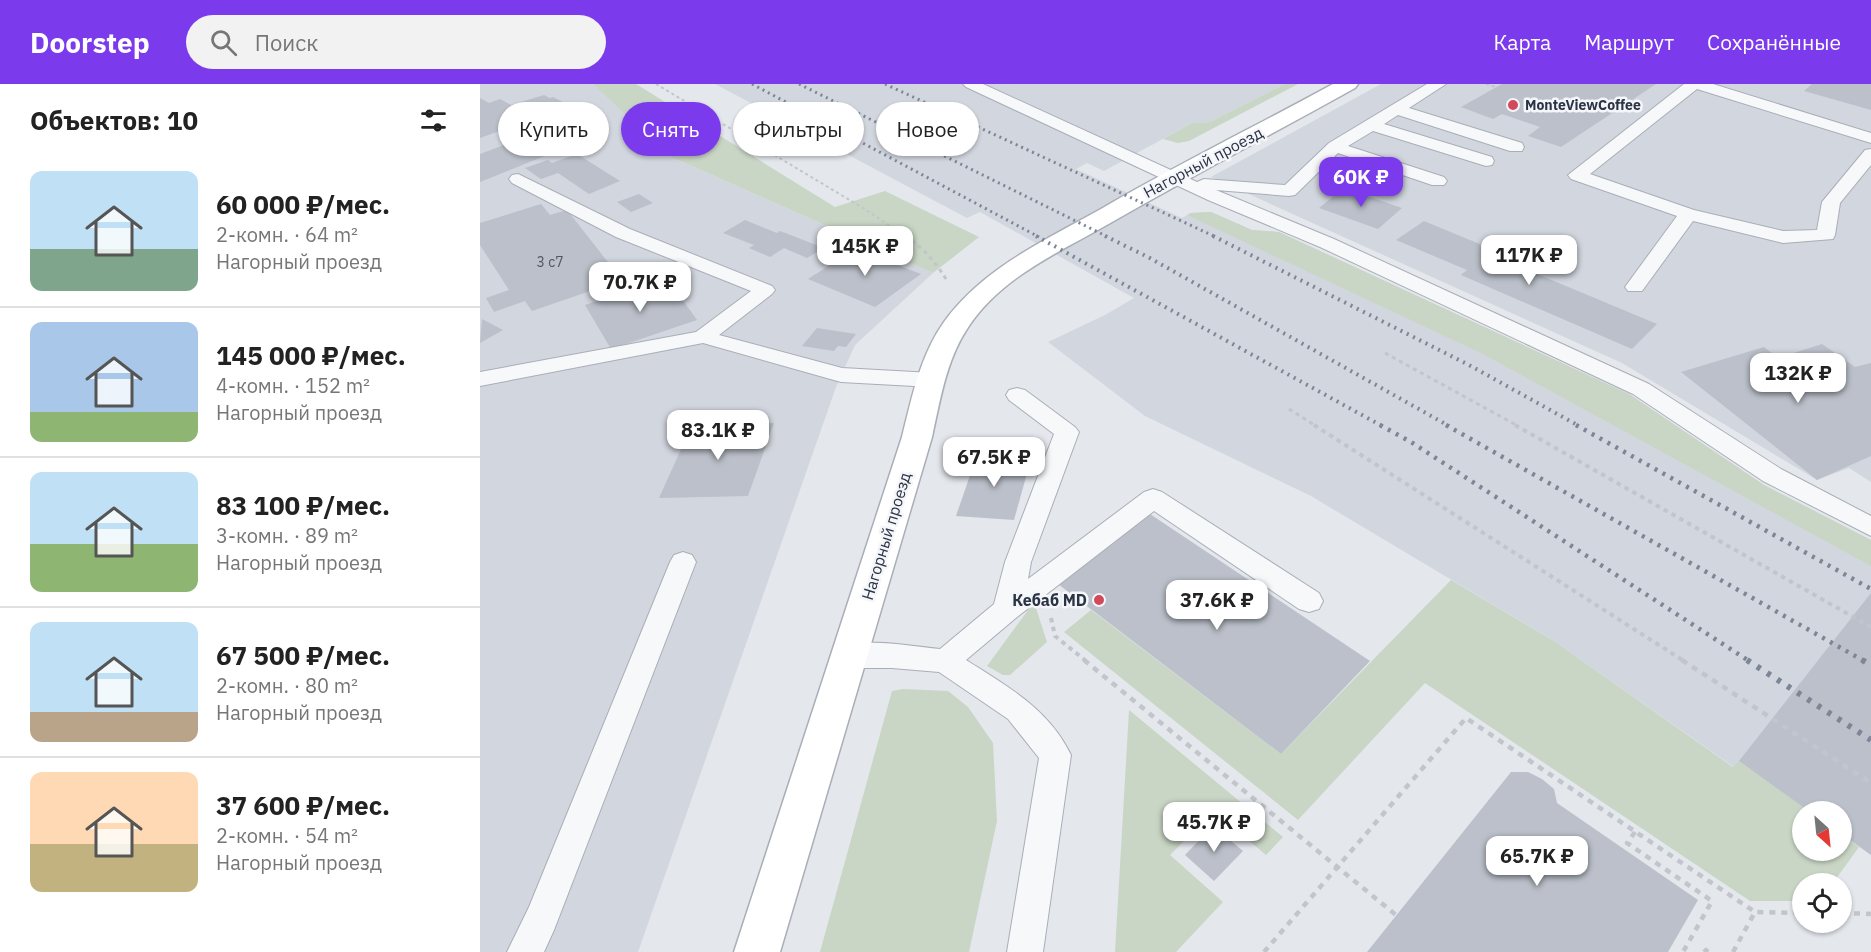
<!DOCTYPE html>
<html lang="ru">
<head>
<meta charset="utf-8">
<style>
  :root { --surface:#fff; --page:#f2f2f2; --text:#222; --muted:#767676; --line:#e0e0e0; --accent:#7c3aed }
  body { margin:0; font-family:"IBM Plex Sans",sans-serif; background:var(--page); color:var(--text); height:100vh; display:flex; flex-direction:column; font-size:22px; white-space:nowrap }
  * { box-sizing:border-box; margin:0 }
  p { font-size:20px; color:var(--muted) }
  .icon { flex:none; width:33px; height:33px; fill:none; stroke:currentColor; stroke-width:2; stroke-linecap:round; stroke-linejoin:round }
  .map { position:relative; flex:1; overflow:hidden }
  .details { display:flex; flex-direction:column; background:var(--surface); width:480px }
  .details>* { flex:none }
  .banner { position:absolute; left:18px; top:18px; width:570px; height:54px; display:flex; gap:12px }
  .needle { width:39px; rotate:153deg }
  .fabs { position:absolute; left:1312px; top:717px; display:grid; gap:12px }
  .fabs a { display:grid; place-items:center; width:60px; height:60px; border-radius:50%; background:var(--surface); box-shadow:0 2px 4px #0004; font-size:30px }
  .price { position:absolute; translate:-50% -51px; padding:0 14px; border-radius:12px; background:#fff; color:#222; font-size:20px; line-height:39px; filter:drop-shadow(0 2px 3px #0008) }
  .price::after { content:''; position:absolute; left:50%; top:36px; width:18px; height:14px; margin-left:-9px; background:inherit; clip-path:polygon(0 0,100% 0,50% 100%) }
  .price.selected { background:var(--accent); color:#fff }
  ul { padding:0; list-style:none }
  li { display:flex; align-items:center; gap:18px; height:150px; padding:0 30px }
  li+li { border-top:2px solid var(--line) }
  li span { display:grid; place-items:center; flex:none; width:168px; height:120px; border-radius:12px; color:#555 }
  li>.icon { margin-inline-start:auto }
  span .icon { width:72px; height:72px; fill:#fffc; stroke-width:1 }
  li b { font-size:26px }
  h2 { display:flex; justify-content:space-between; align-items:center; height:72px; padding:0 30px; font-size:26px }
  .pill { padding:0 21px; border-radius:27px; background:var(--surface); box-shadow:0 2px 4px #0004; font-size:21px; line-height:54px }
  .pill.selected { background:var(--accent); color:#fff }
  header { display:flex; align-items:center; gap:36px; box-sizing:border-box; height:84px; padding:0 30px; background:var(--accent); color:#fff }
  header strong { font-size:28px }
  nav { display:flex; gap:33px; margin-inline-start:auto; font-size:21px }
  .search { width:420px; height:54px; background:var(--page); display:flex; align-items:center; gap:15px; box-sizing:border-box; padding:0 21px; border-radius:33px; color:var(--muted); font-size:22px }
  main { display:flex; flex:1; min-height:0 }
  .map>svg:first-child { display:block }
  .built { fill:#d2d6de }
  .green { fill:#c9d6c5 }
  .building { fill:#bbc0ca }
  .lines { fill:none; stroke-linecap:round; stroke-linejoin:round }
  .lane-casing { stroke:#a9aeb7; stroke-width:2 }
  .secondary-casing { stroke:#a9aeb7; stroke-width:3 }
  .path-far3 { stroke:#c2c5cb; stroke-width:2; stroke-dasharray:3 3; stroke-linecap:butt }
  .path-far2 { stroke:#c2c5cb; stroke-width:3; stroke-dasharray:4 4; stroke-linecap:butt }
  .path-far1 { stroke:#c2c5cb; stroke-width:4; stroke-dasharray:4.5 4.5; stroke-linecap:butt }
  .path { stroke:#c2c5cb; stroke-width:4.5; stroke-dasharray:6 6; stroke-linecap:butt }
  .lane { fill:#f7f8fa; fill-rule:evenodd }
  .secondary { fill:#fff; fill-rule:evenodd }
  .rail-far3 { stroke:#7d8696; stroke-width:3; stroke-dasharray:2 4; stroke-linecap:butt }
  .rail-far2 { stroke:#7d8696; stroke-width:4; stroke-dasharray:2 5; stroke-linecap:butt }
  .rail-far1 { stroke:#7d8696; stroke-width:4.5; stroke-dasharray:3 6; stroke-linecap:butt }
  .rail { stroke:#7d8696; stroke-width:6; stroke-dasharray:4 8; stroke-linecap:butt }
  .poi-dot { fill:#d1495b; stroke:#f4f6f9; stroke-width:2 }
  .labels { text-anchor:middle; stroke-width:5; stroke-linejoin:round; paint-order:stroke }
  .far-poi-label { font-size:14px; font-weight:bold; fill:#2b3445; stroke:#f4f6f9; text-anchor:start }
  .number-label { font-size:14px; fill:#4f5766 }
  .street-label { font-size:16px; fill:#2b3445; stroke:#f4f6f9 }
  .poi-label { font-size:16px; font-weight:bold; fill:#2b3445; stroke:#f4f6f9; text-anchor:end }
</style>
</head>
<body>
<header>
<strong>Doorstep</strong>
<div class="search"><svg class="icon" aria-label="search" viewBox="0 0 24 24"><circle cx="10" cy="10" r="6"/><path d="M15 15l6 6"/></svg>Поиск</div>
<nav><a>Карта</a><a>Маршрут</a><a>Сохранённые</a></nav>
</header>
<main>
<section class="details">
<h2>Объектов: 10<svg class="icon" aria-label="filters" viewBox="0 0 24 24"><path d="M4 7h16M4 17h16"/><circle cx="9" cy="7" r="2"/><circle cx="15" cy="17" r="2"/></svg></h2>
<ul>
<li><span style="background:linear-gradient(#bfe0f5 65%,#7fa58c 0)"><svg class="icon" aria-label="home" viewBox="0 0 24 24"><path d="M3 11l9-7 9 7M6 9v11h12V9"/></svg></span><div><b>60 000 ₽/мес.</b><p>2-комн. · 64 m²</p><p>Нагорный проезд</p></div></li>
<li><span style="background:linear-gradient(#a9c7e8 75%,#8fb573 0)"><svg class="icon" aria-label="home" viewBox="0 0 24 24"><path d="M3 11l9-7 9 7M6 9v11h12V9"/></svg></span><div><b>145 000 ₽/мес.</b><p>4-комн. · 152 m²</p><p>Нагорный проезд</p></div></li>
<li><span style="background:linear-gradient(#bfe0f5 60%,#8fb573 0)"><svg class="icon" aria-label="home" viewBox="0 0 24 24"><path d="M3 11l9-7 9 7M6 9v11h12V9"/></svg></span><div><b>83 100 ₽/мес.</b><p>3-комн. · 89 m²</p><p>Нагорный проезд</p></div></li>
<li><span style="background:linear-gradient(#bfe0f5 75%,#b9a48a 0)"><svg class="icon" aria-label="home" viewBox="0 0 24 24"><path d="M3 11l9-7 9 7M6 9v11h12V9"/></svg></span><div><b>67 500 ₽/мес.</b><p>2-комн. · 80 m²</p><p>Нагорный проезд</p></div></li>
<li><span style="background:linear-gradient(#ffd9b3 60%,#c2b280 0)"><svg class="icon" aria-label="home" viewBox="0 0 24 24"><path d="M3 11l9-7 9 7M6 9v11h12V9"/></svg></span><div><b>37 600 ₽/мес.</b><p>2-комн. · 54 m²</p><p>Нагорный проезд</p></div></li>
</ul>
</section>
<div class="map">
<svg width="1391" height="868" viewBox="0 0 1391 868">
  <rect width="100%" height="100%" fill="#e4e7ec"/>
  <!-- built -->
  <g class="built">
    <polygon points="0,0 113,0 187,71 453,189 375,261 356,303 158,868 0,868"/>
    <polygon points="235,0 805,0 730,38 712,39 624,87 607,79 596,85 702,134 711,129 731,128 772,146 799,148 1149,310 1284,401 1391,456 1391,771 1362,750 1362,728 1259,677 1254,683 1074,557 831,412 665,332 568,258 625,231 654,214 500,128 487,134"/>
    <polygon points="901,0 1391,0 1391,398 1369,384 1337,396 1142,279 731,93"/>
  </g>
  <!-- green -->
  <g class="green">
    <polygon points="113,0 156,0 355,123 405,107 499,153 453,189 187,71"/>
    <polygon points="805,0 818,0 709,57 698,59 683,55 712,39 730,38"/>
    <polygon points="731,128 772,146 799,148 1149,310 1284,401 1391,456 1391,482 1003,270 707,131 711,129"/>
    <polygon points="971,496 1074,557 1253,683 1259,677 1330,727 1323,728 1323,766 1362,766 1362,750 1379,763 1353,799 1323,800 1323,817 1270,817 945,599 818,736 584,548 611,526 801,670"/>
    <polygon points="554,518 567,558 530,591 523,591 507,582"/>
    <polygon points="423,605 468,607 488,623 513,659 517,737 489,868 340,868 412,607"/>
    <polygon points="649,626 803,753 786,771 734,727 690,771 743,818 696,868 635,868"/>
  </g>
  <!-- building -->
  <g class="building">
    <polygon points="1022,0 1176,0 1081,63 1048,52 1060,43 1022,30 1013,35 981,23"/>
    <polygon points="1332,0 1391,0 1391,26 1324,7"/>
    <polygon points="64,11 70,14 73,13 102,28 97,30 114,40 84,51 97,59 0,98 0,70 53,50 36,41 0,54 0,14 9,19 20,15 31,21"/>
    <polygon points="97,70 140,97 109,110 78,89 61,95 45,84 68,76 72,79"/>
    <polygon points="864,104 922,124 898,145 839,124"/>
    <polygon points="159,110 173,119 151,128 137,118"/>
    <polygon points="61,120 70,131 87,126 142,196 52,227 45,217 14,228 6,214 29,206 0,161 0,139"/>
    <polygon points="265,136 297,149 300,147 344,164 327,174 304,164 290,173 269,164 274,161 243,149"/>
    <polygon points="944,137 1014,166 1009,170 1177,240 1152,265 981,191 987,186 916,156"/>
    <polygon points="375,165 441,190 395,223 328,195"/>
    <polygon points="187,194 217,236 131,265 105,221"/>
    <polygon points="2,235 23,246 0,259"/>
    <polygon points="337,244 376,250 366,263 358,262 354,267 322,262"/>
    <polygon points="1342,260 1375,283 1391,279 1391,372 1337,396 1201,288 1284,263 1298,274"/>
    <polygon points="294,339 268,412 179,414 212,341"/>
    <polygon points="497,371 551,375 534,436 476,432"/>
    <polygon points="670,430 890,577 801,670 578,500"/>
    <polygon points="1391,509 1391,771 1362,750 1362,728 1330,728 1259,677"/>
    <polygon points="1031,688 1048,688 1062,695 1074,705 1077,719 1218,816 1188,868 887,868"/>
    <polygon points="733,742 763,767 734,797 705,771"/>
  </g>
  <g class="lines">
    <!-- lane casing -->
    <g class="lane-casing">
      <g id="lane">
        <polygon points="483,0 503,0 717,98 724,95 805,101 849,59 947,0 966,0 929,24 1042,59 1044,63 1042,67 1030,67 918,31 904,40 1012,73 1014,77 1012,81 1006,82 893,47 868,62 964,93 967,97 964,101 952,101 858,69 815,111 809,112 736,106 854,155 1169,300 1301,385 1391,432 1391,452 1283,397 1153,310 840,163 728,116 486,3"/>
        <polygon points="1204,0 1233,0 1391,49 1391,59 1217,5 1110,90 1214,126 1303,147 1337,146 1342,118 1385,66 1391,65 1391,81 1360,119 1355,151 1353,155 1303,159 1213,137 1162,207 1148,207 1145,203 1197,132 1091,95 1088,91"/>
        <polygon points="38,90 150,145 292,202 295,206 292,210 239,251 362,284 452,289 460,291 463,296 460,301 452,303 361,298 223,259 0,302 0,288 216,248 271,207 136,153 32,99 29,95 32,91"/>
        <path d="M 537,304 L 545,306 L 595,343 L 599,348 L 551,478 L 548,495 L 664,408 L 673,405 L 682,408 L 839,509 L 843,517 L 839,525 L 829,528 L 819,525 L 674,427 L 537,533 L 486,576 C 527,602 569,625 591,671 L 563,868 L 527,868 L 559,674 L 528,635 L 459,588 L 412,584 L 368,584 L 358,580 L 354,572 L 358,564 C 388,553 428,562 460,565 L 514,520 L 525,478 L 574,350 L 529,316 L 526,311 L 529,306 Z"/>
        <polygon points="203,468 212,471 216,478 74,846 64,868 27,868 49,823 190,478 194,471"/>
      </g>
    </g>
    <!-- secondary casing -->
    <g class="secondary-casing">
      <path id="secondary" d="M 853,0 L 878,0 L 875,4 C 794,49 712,92 632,138 C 580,168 520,193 487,245 C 466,277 460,317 452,353 L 300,868 L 254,868 L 422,353 C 432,313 440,272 464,238 C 503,184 564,157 621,125 C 697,81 776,42 853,0 Z"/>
    </g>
    <!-- path-far3 -->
    <g class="path-far3">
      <polyline points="176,0 383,124 427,153"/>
      <polyline points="1006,0 1016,3"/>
    </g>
    <!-- path-far2 -->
    <g class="path-far2">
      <path d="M 425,152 C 444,164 456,179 468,198"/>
      <polyline points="905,269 1038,342"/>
      <polyline points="809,325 836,342"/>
    </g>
    <!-- path-far1 -->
    <g class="path-far1">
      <polyline points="834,341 1204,577"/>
      <polyline points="1035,341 1391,543"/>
      <polyline points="571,534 575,552 606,577"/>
    </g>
    <!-- path -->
    <g class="path">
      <polyline points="604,576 916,831"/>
      <polyline points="1202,576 1391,699"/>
      <polyline points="1155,748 1147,759 1232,817 1203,868"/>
      <polyline points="1362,829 1391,830"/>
      <polyline points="784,868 986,634 1275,828"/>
      <polyline points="1224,868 1226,866 1228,868"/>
      <polyline points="1253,868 1275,828 1323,829"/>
    </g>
    <!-- lane -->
    <use href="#lane" class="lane"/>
    <!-- secondary -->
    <use href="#secondary" class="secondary"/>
    <!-- rail-far3 -->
    <g class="rail-far3">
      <polyline points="272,0 559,153"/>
      <polyline points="319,0 628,153"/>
      <polyline points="405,0 736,153"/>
    </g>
    <!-- rail-far2 -->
    <g class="rail-far2">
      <polyline points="556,152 902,342"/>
      <polyline points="625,152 668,173 969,342"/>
      <polyline points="733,152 989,281 1099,342"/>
    </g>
    <!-- rail-far1 -->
    <g class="rail-far1">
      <polyline points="900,341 931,358 1269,577"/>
      <polyline points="966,341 1384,577"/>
      <polyline points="1096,341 1391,505"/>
    </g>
    <!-- rail -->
    <g class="rail">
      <polyline points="1267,576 1391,656"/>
      <polyline points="1382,576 1391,581"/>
    </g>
  </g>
  <!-- markers -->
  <g class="poi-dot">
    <circle cx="1033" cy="21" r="6"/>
    <circle cx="619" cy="516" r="6"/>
  </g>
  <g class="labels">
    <!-- far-poi labels -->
    <g class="far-poi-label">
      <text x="1045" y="26">MonteViewCoffee</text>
    </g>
    <!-- number labels -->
    <g class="number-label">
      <text x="70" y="183">3 с7</text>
    </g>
    <!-- street labels -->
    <g class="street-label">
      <text transform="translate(723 78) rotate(-28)" y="6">Нагорный проезд</text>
      <text transform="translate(406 452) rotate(-73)" y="6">Нагорный проезд</text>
    </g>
    <!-- poi labels -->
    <g class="poi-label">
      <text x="607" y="522">Кебаб MD</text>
    </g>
  </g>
</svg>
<div class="fabs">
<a><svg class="needle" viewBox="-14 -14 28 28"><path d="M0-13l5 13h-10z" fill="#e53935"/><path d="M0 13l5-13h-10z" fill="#767676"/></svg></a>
<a><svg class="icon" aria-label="locate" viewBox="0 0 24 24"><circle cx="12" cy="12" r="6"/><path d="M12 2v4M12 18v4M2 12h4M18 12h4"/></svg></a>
</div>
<b class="price selected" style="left:881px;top:124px">60K ₽</b>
<b class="price" style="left:385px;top:193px">145K ₽</b>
<b class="price" style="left:1049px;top:202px">117K ₽</b>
<b class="price" style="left:160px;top:229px">70.7K ₽</b>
<b class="price" style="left:1318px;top:320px">132K ₽</b>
<b class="price" style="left:238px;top:377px">83.1K ₽</b>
<b class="price" style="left:514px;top:404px">67.5K ₽</b>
<b class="price" style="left:737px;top:547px">37.6K ₽</b>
<b class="price" style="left:734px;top:769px">45.7K ₽</b>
<b class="price" style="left:1057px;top:803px">65.7K ₽</b>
<div class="banner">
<a class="pill">Купить</a>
<a class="pill selected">Снять</a>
<a class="pill">Фильтры</a>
<a class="pill">Новое</a>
</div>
</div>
</main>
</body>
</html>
